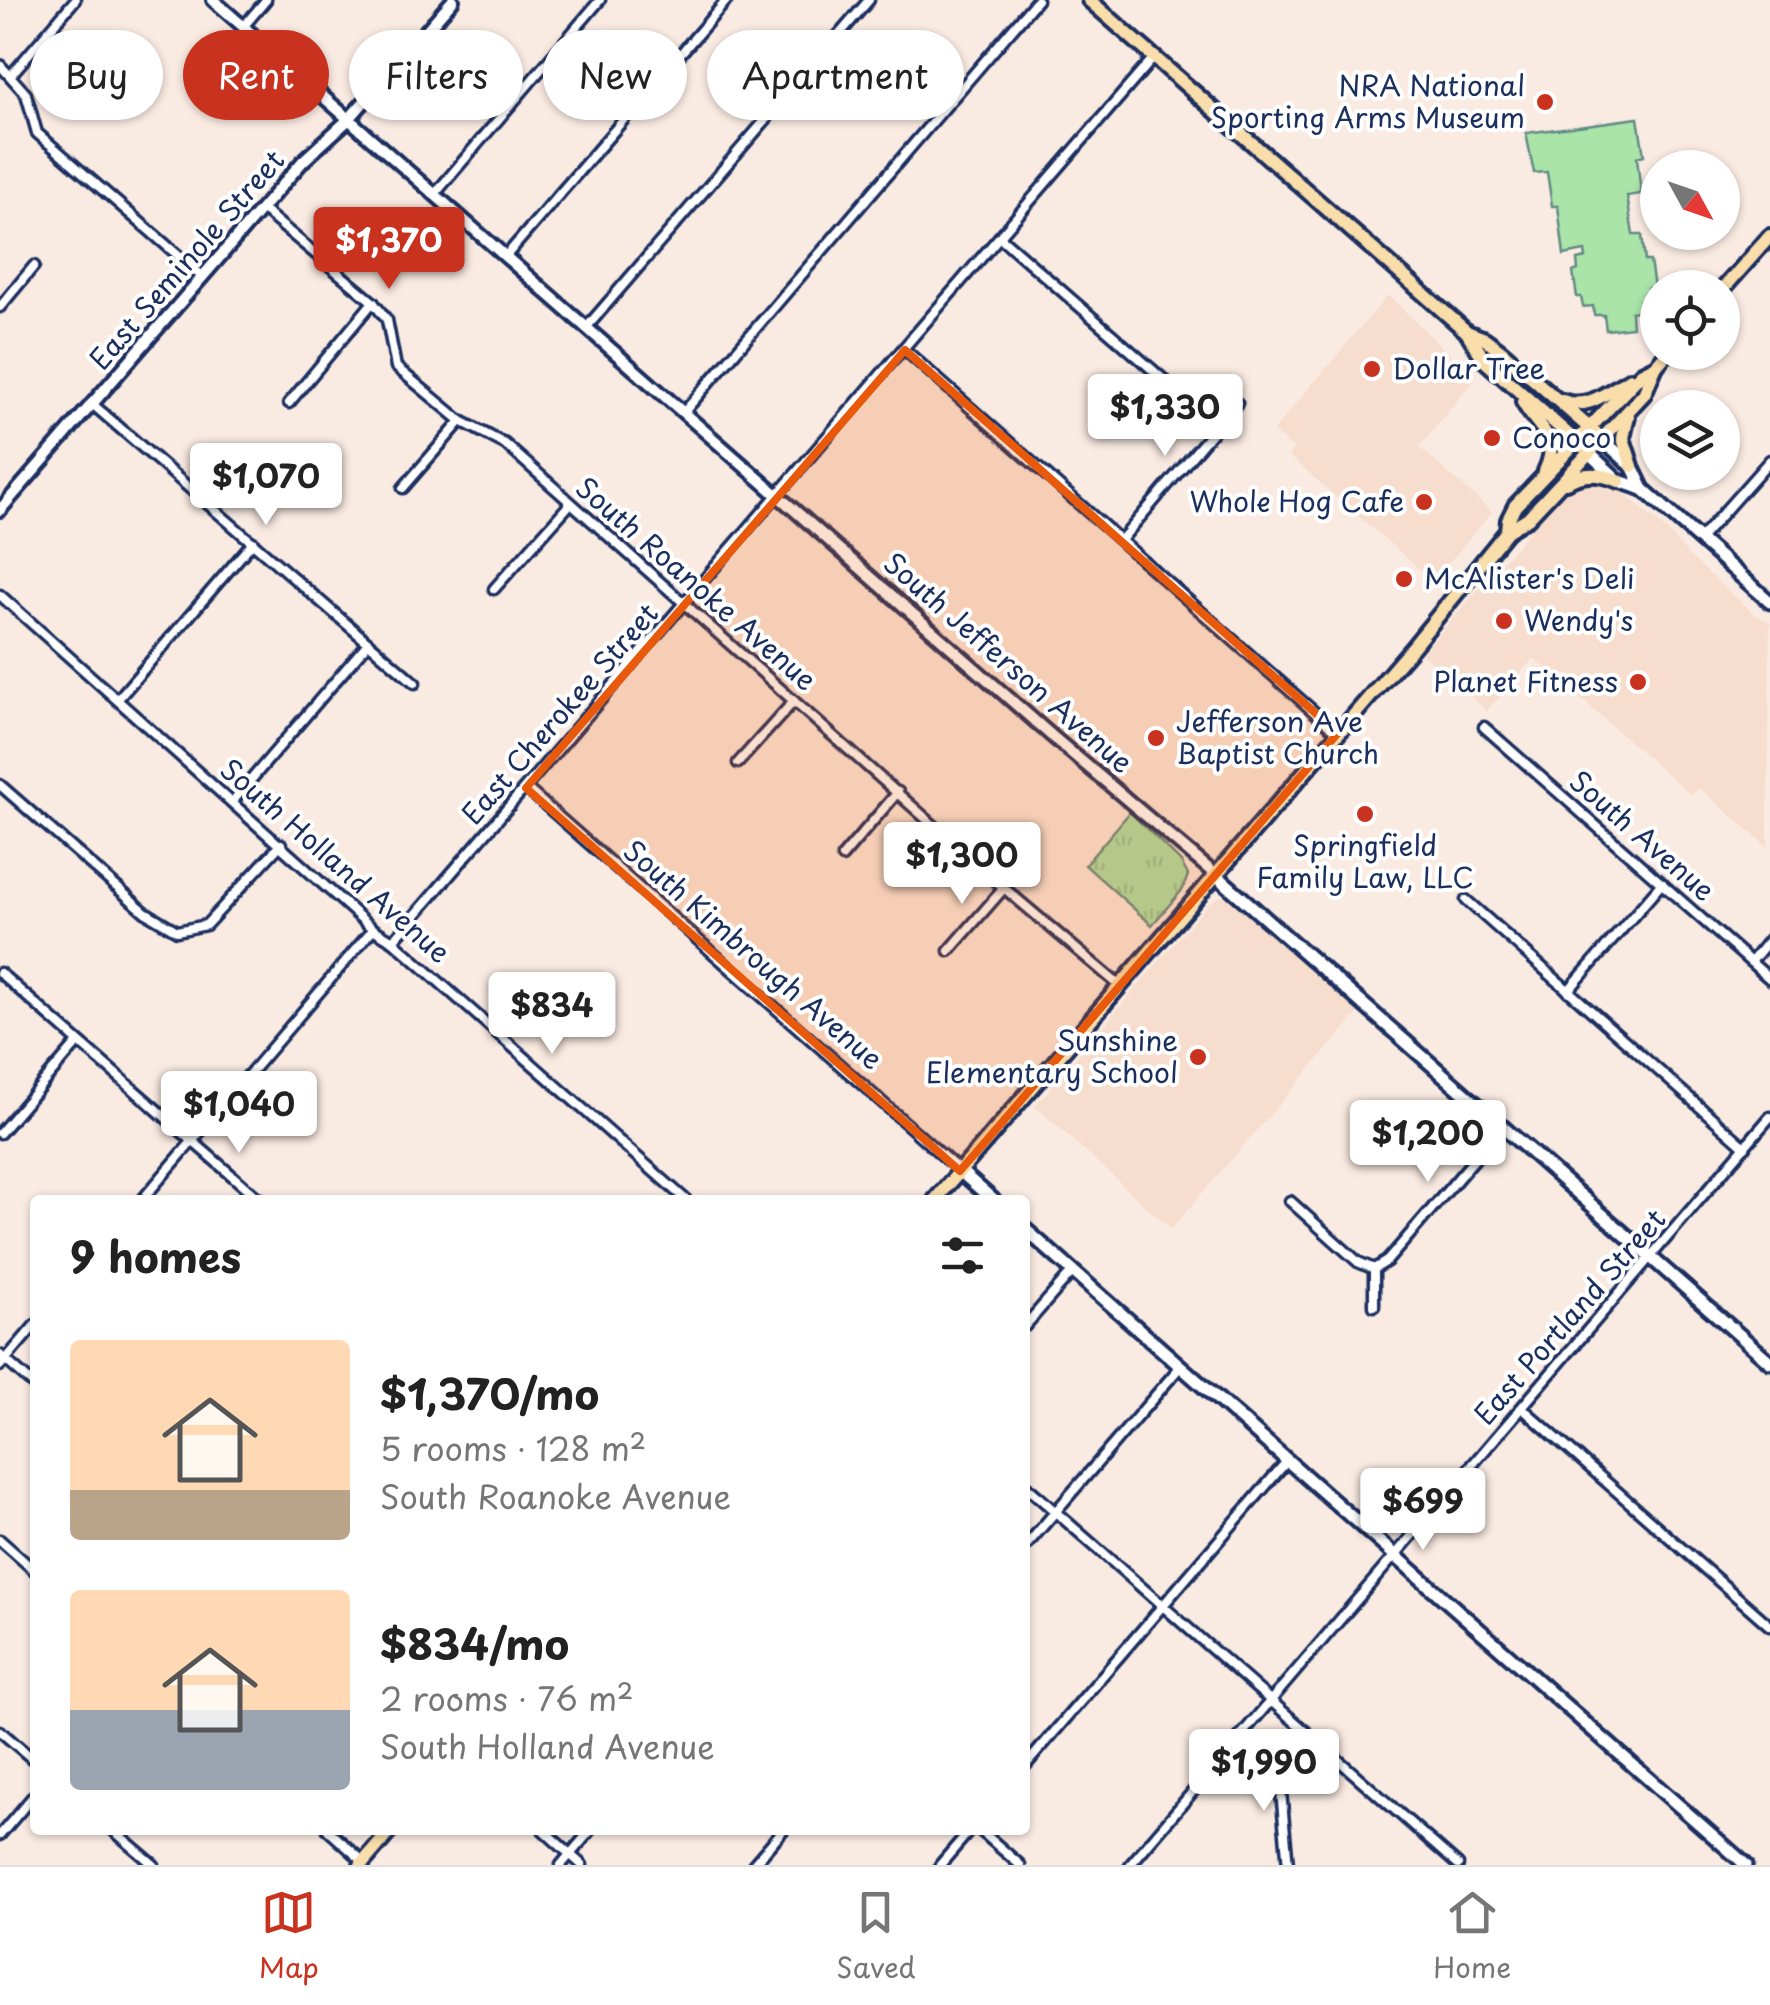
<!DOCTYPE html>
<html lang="en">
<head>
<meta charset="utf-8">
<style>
  :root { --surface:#fff; --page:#f6f6f6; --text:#222; --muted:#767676; --line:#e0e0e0; --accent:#c8321e }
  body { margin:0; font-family:"Playpen Sans",sans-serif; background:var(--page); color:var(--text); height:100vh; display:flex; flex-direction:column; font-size:38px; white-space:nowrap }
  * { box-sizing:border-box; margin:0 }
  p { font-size:32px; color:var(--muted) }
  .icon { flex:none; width:55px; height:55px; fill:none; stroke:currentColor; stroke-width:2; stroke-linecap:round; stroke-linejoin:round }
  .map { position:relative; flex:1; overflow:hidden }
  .panel { position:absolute; left:30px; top:1195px; width:1000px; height:640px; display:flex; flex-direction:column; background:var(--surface); border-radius:10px; box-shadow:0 2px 8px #0004 }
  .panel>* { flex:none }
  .guide { position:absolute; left:30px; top:30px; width:1000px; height:90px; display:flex; gap:20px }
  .needle { width:65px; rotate:130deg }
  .controls { position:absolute; left:1640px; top:150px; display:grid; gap:20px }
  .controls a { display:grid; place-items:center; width:100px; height:100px; border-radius:50%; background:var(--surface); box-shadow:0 2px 8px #0004; font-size:50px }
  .price { position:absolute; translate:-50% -85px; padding:0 22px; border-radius:10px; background:#fff; color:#222; font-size:32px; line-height:65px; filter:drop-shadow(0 2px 5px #0008) }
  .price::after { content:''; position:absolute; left:50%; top:60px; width:30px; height:22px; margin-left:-15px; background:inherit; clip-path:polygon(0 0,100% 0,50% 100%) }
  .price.current { background:var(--accent); color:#fff }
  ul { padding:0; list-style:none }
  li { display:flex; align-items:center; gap:30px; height:250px; padding:0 40px }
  li span { display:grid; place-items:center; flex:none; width:280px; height:200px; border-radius:10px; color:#555 }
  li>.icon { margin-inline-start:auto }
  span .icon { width:120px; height:120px; fill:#fffc; stroke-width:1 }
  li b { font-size:42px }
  h2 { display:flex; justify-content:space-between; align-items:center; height:120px; padding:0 40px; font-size:42px }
  .chip { padding:0 35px; border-radius:45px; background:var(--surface); box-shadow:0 2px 8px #0004; font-size:35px; line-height:90px }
  .chip.current { background:var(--accent); color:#fff }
  .tab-bar { display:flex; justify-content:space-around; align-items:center; height:140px; border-top:2px solid var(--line); background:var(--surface); font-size:28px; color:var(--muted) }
  .tab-bar a { display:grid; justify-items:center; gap:5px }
  .tab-bar .current { color:var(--accent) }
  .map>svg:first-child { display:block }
  .built { fill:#f6ddce }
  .grass { fill:url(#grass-tufts); stroke:#628a84; stroke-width:2.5 }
  .green { fill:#aae4a9; stroke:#628a84; stroke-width:2.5 }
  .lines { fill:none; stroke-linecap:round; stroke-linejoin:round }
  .minor-casing { stroke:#1b2f5e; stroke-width:15 }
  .tertiary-casing { stroke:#1b2f5e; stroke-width:18 }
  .secondary-casing { stroke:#1b2f5e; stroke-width:19 }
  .primary-casing { stroke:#1b2f5e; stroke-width:20 }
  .minor { stroke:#fff; stroke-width:8 }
  .tertiary { stroke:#fff; stroke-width:10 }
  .secondary { stroke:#fff; stroke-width:11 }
  .primary { stroke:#f9ddab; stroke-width:12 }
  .marked { fill:#e8590c; fill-opacity:0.2; stroke:#e8590c; stroke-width:8; stroke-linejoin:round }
  .poi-dot { fill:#c8321e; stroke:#fff; stroke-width:4 }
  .labels { text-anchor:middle; stroke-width:8; stroke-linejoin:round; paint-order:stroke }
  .poi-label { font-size:28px; fill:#1b2f5e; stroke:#fff; text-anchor:start }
  .street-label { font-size:28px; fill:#1b2f5e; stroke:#fff }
</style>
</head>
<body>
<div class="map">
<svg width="1770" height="1865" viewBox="0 0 1770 1865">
  <defs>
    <pattern id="grass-tufts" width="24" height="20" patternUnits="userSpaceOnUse" patternTransform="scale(2.5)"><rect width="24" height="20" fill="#aae4a9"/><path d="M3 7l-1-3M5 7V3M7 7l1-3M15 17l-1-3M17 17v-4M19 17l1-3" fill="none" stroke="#92c494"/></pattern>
  </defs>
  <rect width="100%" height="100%" fill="#faebe2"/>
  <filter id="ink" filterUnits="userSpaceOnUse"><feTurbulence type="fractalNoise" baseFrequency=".01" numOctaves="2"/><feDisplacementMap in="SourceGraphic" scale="20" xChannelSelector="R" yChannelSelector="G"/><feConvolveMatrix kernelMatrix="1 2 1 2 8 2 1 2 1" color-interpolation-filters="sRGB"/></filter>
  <g filter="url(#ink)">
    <!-- built -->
    <g class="built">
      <polygon points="1388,295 1475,379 1419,447 1492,512 1433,581 1288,455 1293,449 1273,431"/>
      <polygon points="1580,481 1610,481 1665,529 1690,557 1753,613 1770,622 1768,847 1699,788 1691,795 1534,658 1487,711 1422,654 1560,496"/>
      <polygon points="1220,896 1233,898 1362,1009 1171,1229 1035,1106 1207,905"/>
    </g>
    <!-- grass -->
    <polygon class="grass" points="1130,812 1181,862 1188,875 1183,889 1152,925 1085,865"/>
    <!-- green -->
    <polygon class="green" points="1638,118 1644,155 1637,157 1641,194 1627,196 1633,235 1642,235 1645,261 1650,261 1654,287 1648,288 1650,298 1640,300 1641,310 1631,312 1632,327 1606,330 1604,315 1594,315 1593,306 1583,307 1581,297 1577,297 1573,272 1578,270 1577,260 1586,258 1585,251 1564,255 1558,206 1552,206 1547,172 1534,173 1526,133"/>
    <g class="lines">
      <!-- minor casing -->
      <g class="minor-casing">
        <g id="minor">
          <polyline points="243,27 266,0"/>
          <polyline points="0,65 26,94 37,133 203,277"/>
          <polyline points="11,75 75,0"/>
          <polyline points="434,195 600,0"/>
          <polyline points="263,210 373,302 387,320 396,367 461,421 505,444 1004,888 1120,986"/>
          <polyline points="1001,238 1217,426"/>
          <polyline points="505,257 727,0"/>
          <polyline points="0,307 34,266"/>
          <polyline points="586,328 869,0"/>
          <polyline points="905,350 1338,733"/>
          <polyline points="91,403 415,683"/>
          <polyline points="289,403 373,302"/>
          <polyline points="684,412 1037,0"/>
          <polyline points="403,488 461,421"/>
          <polyline points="1700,539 1770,460"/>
          <polyline points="1121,540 1237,403"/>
          <polyline points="494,589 570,504"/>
          <polyline points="0,595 373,929 393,941 686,1200"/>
          <polyline points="118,699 253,542"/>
          <polyline points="1484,727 1770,979"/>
          <polyline points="738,763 794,701"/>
          <polyline points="0,785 145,912 177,931 206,925 281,844"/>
          <polyline points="526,788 960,1171"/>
          <polyline points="232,802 368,643"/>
          <polyline points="842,857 898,792"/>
          <polyline points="1466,900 1745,1147"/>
          <polyline points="393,941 1155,56"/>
          <polyline points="949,951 1004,888"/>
          <polyline points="1751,962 1770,939"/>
          <polyline points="0,973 260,1200"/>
          <polyline points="1568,991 1662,883"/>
          <polyline points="0,1133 78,1042"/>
          <polyline points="142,1200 373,929"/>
          <polyline points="1290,1201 1358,1262 1374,1269"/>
          <polyline points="1374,1269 1387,1261 1503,1126"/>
          <polyline points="1374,1306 1374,1269"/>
          <polyline points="1025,1326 1072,1272"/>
          <polyline points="0,1355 35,1386"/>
          <polyline points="0,1366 35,1325"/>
          <polyline points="1522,1408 1770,1626"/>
          <polyline points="1025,1485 1458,1865"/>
          <polyline points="0,1540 35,1571"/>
          <polyline points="1025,1547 1180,1367"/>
          <polyline points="0,1731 35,1761"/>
          <polyline points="1278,1760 1288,1865"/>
          <polyline points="1025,1766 1287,1461"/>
          <polyline points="113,1830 154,1865"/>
          <polyline points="328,1830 364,1862"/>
          <polyline points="543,1830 582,1865"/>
          <polyline points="980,1830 1020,1865"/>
          <polyline points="0,1835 35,1794"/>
          <polyline points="561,1865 591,1830"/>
          <polyline points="753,1865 783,1830"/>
          <polyline points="940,1865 970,1830"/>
          <polyline points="1130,1865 1770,1117"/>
        </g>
      </g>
      <!-- tertiary casing -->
      <g class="tertiary-casing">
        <g id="tertiary">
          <polyline points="213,0 1053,737 1216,875"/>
          <polyline points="0,510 303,161 349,119 453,0"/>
        </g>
      </g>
      <!-- secondary casing -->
      <g class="secondary-casing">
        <g id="secondary">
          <polyline points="1602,439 1632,466 1643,489 1770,602"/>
          <polyline points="1589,453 1619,481 1643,489"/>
          <polyline points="1216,875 1770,1362"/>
          <polyline points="960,1171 993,1200"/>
          <polyline points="1025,1229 1746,1865"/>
        </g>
      </g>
      <!-- primary casing -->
      <g class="primary-casing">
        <g id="primary">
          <polyline points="1089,0 1467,332 1485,339 1500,350 1602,439"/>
          <polyline points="1722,290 1770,236"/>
          <polyline points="1467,332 1485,361 1581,446"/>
          <path d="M 1563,401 C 1589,411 1609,390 1631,379"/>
          <path d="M 1523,402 C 1537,429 1562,436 1545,471"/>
          <polyline points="1628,416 1623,438 1632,466"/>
          <path d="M 1566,482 C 1585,472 1600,473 1619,481"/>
          <polyline points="1507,531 1508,520 1515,506 1642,373 1656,366 1668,352"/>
          <polyline points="935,1200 1412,648 1507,531 1528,518 1644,394 1656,366"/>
          <polyline points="361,1865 391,1830"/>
        </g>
      </g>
      <!-- minor -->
      <use href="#minor" class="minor"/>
      <!-- tertiary -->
      <use href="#tertiary" class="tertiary"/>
      <!-- secondary -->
      <use href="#secondary" class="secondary"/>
      <!-- primary -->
      <use href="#primary" class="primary"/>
    </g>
  </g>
  <!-- marked area -->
  <path class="marked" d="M 905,350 L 1338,733 L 960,1171 L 526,788 Z"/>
  <!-- markers -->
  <g class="poi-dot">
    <circle cx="1545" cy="102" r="10"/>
    <circle cx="1372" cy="369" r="10"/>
    <circle cx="1492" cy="438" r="10"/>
    <circle cx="1424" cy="502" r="10"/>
    <circle cx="1404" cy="579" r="10"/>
    <circle cx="1504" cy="621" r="10"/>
    <circle cx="1638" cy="682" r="10"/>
    <circle cx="1156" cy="738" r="10"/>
    <circle cx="1365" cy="814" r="10"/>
    <circle cx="1198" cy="1057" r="10"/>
  </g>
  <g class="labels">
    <!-- poi labels -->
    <g class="poi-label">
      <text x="1525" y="96" text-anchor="end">NRA National<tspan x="1525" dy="32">Sporting Arms Museum</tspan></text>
      <text x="1392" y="379">Dollar Tree</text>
      <text x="1512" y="448">Conoco</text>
      <text x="1404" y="512" text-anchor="end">Whole Hog Cafe</text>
      <text x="1424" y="589">McAlister's Deli</text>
      <text x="1524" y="631">Wendy's</text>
      <text x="1618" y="692" text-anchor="end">Planet Fitness</text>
      <text x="1176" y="732">Jefferson Ave<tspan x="1176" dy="32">Baptist Church</tspan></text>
      <text x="1365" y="856" text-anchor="middle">Springfield<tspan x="1365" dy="32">Family Law, LLC</tspan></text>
      <text x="1178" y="1051" text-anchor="end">Sunshine<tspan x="1178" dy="32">Elementary School</tspan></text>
    </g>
    <!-- street labels -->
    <g class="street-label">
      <text transform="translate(187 260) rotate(-49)" y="10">East Seminole Street</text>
      <text transform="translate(696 584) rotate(41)" y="10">South Roanoke Avenue</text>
      <text transform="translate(1008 663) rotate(41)" y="10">South Jefferson Avenue</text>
      <text transform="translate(560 714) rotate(-49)" y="10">East Cherokee Street</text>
      <text transform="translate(1642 836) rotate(41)" y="10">South Avenue</text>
      <text transform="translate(335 861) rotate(41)" y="10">South Holland Avenue</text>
      <text transform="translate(753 955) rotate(41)" y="10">South Kimbrough Avenue</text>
      <text transform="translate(1570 1317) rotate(-49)" y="10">East Portland Street</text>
    </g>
  </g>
</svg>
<div class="controls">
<a><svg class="needle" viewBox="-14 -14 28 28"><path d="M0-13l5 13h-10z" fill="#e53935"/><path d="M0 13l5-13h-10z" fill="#767676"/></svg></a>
<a><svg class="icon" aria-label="locate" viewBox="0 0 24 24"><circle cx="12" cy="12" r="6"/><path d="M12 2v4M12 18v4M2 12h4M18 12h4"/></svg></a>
<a><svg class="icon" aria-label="layers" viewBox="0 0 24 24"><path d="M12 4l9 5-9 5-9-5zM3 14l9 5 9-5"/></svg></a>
</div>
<b class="price current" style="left:389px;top:292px">$1,370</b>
<b class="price" style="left:1165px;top:459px">$1,330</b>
<b class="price" style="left:266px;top:528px">$1,070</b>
<b class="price" style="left:962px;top:907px">$1,300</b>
<b class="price" style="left:552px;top:1057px">$834</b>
<b class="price" style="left:239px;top:1156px">$1,040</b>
<b class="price" style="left:1428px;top:1185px">$1,200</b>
<b class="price" style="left:1423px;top:1553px">$699</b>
<b class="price" style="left:1264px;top:1814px">$1,990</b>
<div class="guide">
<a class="chip">Buy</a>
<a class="chip current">Rent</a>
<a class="chip">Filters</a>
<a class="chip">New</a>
<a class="chip">Apartment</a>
</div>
<section class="panel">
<h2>9 homes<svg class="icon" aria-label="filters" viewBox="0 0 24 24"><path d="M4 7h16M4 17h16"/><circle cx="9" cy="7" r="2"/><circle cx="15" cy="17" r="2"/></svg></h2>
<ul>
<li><span style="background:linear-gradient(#ffd9b3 75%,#b9a48a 0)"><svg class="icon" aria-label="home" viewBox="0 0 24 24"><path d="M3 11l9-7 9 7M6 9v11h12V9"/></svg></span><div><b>$1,370/mo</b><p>5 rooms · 128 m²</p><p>South Roanoke Avenue</p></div></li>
<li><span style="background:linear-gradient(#ffd9b3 60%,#9aa5b1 0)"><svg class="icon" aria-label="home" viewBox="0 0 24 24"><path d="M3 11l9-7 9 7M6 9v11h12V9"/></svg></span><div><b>$834/mo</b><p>2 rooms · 76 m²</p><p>South Holland Avenue</p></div></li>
</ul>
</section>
</div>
<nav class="tab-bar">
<a class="current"><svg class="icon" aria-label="map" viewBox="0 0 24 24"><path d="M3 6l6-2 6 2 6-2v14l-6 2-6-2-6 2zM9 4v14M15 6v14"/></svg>Map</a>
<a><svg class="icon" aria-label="saved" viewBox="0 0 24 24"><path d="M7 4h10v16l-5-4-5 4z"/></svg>Saved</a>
<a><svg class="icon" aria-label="home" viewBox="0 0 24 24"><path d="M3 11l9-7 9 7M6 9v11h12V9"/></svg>Home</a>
</nav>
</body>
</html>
